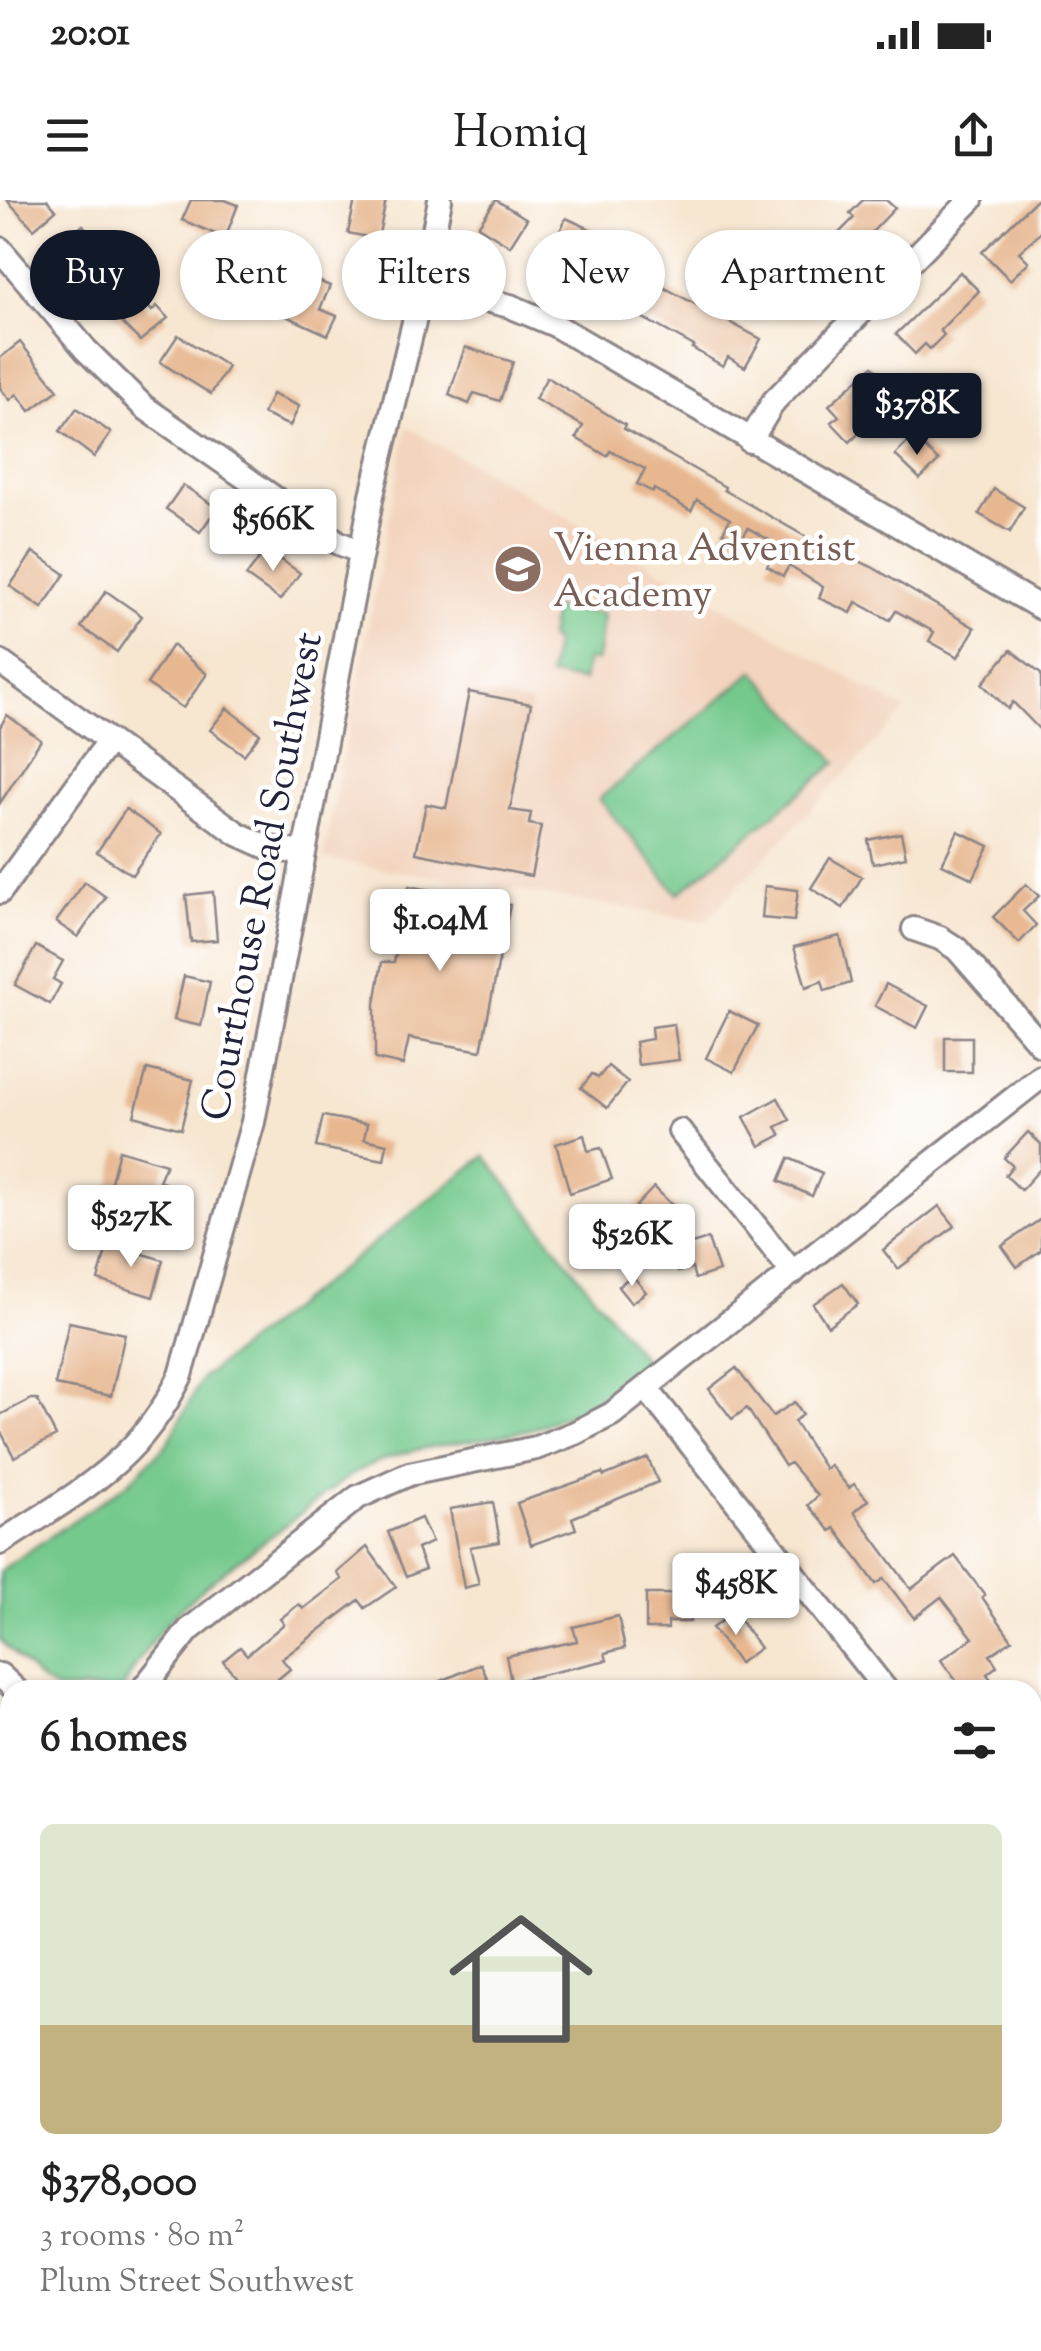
<!DOCTYPE html>
<html lang="en">
<head>
<meta charset="utf-8">
<style>
  :root { --surface:#fff; --page:#f2f2f2; --text:#222; --muted:#767676; --accent:#111827 }
  body { margin:0; font-family:"Sorts Mill Goudy",serif; background:var(--page); color:var(--text); height:100vh; display:flex; flex-direction:column; font-size:38px; white-space:nowrap }
  * { box-sizing:border-box; margin:0 }
  p { font-size:32px; color:var(--muted) }
  .icon { flex:none; width:55px; height:55px; fill:none; stroke:currentColor; stroke-width:2; stroke-linecap:round; stroke-linejoin:round }
  .map { position:relative; flex:1; overflow:hidden }
  .sheet { position:absolute; left:0px; top:1480px; width:1042px; height:672px; display:flex; flex-direction:column; background:var(--surface); border-radius:30px 30px 0 0; box-shadow:0 2px 8px #0004 }
  .sheet>* { flex:none }
  .banner { position:absolute; left:30px; top:30px; width:982px; height:90px; display:flex; gap:20px }
  .price { position:absolute; translate:-50% -85px; padding:0 22px; border-radius:10px; background:#fff; color:#222; font-size:32px; line-height:65px; filter:drop-shadow(0 2px 5px #0008) }
  .price::after { content:''; position:absolute; left:50%; top:60px; width:30px; height:22px; margin-left:-15px; background:inherit; clip-path:polygon(0 0,100% 0,50% 100%) }
  .price.selected { background:var(--accent); color:#fff }
  ul { padding:0; list-style:none }
  li { display:grid; align-content:center; gap:20px; height:530px; padding:0 40px }
  li span { display:grid; place-items:center; height:310px; border-radius:15px; color:#555 }
  li>.icon { margin-inline-start:auto }
  span .icon { width:180px; height:180px; fill:#fffc; stroke-width:1 }
  li b { font-size:42px }
  h2 { display:flex; justify-content:space-between; align-items:center; height:120px; padding:0 40px; font-size:42px }
  .tag { padding:0 35px; border-radius:45px; background:var(--surface); box-shadow:0 2px 8px #0004; font-size:35px; line-height:90px }
  .tag.selected { background:var(--accent); color:#fff }
  .status { display:flex; justify-content:space-between; align-items:center; height:70px; padding:0 50px; background:var(--surface); direction:ltr }
  .status svg { height:28px; fill:currentColor }
  header { display:flex; justify-content:space-between; align-items:center; height:130px; padding:0 40px; background:var(--surface); font-size:45px; font-weight:600 }
  .map>svg:first-child { display:block }
  .built { fill:#f3d4be }
  .green { fill:#74c98d; stroke:#4b7664; stroke-width:2.5 }
  .building { fill:#e7b790 }
  .lines { fill:none; stroke-linecap:round; stroke-linejoin:round }
  .minor-casing { stroke:#8c8486; stroke-width:28 }
  .minor { stroke:#fff; stroke-width:22 }
  .labels { text-anchor:middle; stroke-width:9; stroke-linejoin:round; paint-order:stroke }
  .education-label { font-size:40px; fill:#785e54; stroke:#fff; text-anchor:start }
  .street-label { font-size:40px; fill:#22223b; stroke:#fff }
</style>
</head>
<body>
<div class="status"><b>20:01</b><svg viewBox="0 0 49 12"><path d="M0 12V9h3v3zM5 12V6h3v6zM10 12V3h3v9zM15 12V0h3v12zM26 1h20v11H26zM47 4h2v5h-2z"/></svg></div>
<header><svg class="icon" aria-label="menu" viewBox="0 0 24 24"><path d="M4 6h16M4 12h16M4 18h16"/></svg>Homiq<svg class="icon" aria-label="share" viewBox="0 0 24 24"><path d="M12 15V3M7 8l5-5 5 5M5 13v7h14v-7"/></svg></header>
<div class="map">
<svg width="1041" height="2151" viewBox="0 0 1041 2151">
  <rect width="100%" height="100%" fill="#fff"/>
  <filter id="ink" filterUnits="userSpaceOnUse"><feTurbulence type="fractalNoise" baseFrequency=".01" numOctaves="2"/><feDisplacementMap in="SourceGraphic" scale="20" xChannelSelector="R" yChannelSelector="G"/><feConvolveMatrix kernelMatrix="1 2 1 2 8 2 1 2 1" color-interpolation-filters="sRGB"/></filter>
  <filter id="wash" filterUnits="userSpaceOnUse"><feTurbulence type="fractalNoise" baseFrequency=".0048" numOctaves="4" result="noise"/><feDisplacementMap in="SourceGraphic" scale="40" xChannelSelector="R" yChannelSelector="G"/><feGaussianBlur stdDeviation="2.25" result="paint"/><feColorMatrix in="noise" values="0 0 0 0 0 0 0 0 0 0 0 0 0 0 0 0 0 1.4 0 .05"/><feComposite in="paint" operator="in"/></filter>
  <g filter="url(#wash)">
    <rect width="100%" height="100%" fill="#f7e6d0"/>
    <!-- built -->
    <polygon class="built" points="407,227 906,510 705,721 323,659"/>
    <!-- green -->
    <g class="green">
      <polygon points="553,408 603,414 597,461 587,460 583,481 549,476 554,441 549,439"/>
      <polygon points="754,471 837,562 678,694 599,599"/>
      <path d="M 485,956 L 649,1166 C 606,1193 564,1224 513,1233 C 467,1243 425,1244 380,1261 C 345,1274 315,1303 286,1325 C 215,1378 164,1408 122,1490 L 56,1490 L 40,1480 L 0,1440 L 0,1371 L 128,1283 L 168,1243 L 202,1178 Z"/>
    </g>
    <g id="blocks">
      <!-- building -->
      <g class="building">
        <polygon points="7,0 47,0 56,10 34,29"/>
        <polygon points="191,0 225,0 238,5 225,38 182,20"/>
        <polygon points="355,0 386,0 378,39 348,33"/>
        <polygon points="496,0 527,19 510,46 478,26"/>
        <polygon points="863,0 886,0 895,8 793,115 767,89 792,64 800,72 854,18 850,13"/>
        <polygon points="1036,0 1041,0 1041,32 1019,52 1029,62 1010,80 982,52"/>
        <polygon points="566,18 599,33 588,58 654,98 661,86 761,139 745,167 728,157 723,166 692,148 694,146 545,64"/>
        <polygon points="83,25 116,63 111,67 152,111 157,106 168,118 140,141 102,103 106,100 58,46"/>
        <polygon points="960,72 979,91 940,130 944,135 930,149 925,144 915,154 896,134"/>
        <polygon points="304,75 330,86 320,109 337,116 328,135 286,116"/>
        <polygon points="178,135 228,167 211,194 160,162"/>
        <polygon points="20,142 58,190 30,211 17,194 10,200 0,188 0,158"/>
        <polygon points="465,147 513,162 500,201 474,193 469,204 449,195"/>
        <polygon points="873,166 894,190 884,200 888,205 850,242 831,222 839,216 829,205"/>
        <polygon points="547,177 625,225 624,229 725,287 724,290 838,355 840,352 872,367 975,428 958,457 929,441 934,432 896,411 890,420 856,402 851,413 819,398 823,387 789,366 783,376 767,366 780,346 748,328 740,342 723,332 730,319 697,300 691,311 654,289 653,292 637,284 645,269 610,251 607,256 576,238 583,226 535,199"/>
        <polygon points="272,194 299,206 290,226 263,214"/>
        <polygon points="77,208 111,233 94,257 60,231"/>
        <polygon points="913,237 939,261 920,279 895,255"/>
        <polygon points="183,285 217,308 200,332 166,309"/>
        <polygon points="994,289 1024,307 1010,332 979,314"/>
        <polygon points="266,349 300,373 280,400 246,376"/>
        <polygon points="33,352 65,374 42,408 10,386"/>
        <polygon points="106,391 142,416 117,452 81,427"/>
        <polygon points="172,445 207,474 183,508 147,484"/>
        <polygon points="1011,450 1041,474 1041,531 1013,502 1008,509 982,484"/>
        <polygon points="469,492 531,504 510,610 531,613 529,624 541,626 531,676 416,653 426,604 446,608"/>
        <polygon points="227,508 260,534 244,555 210,530"/>
        <polygon points="7,515 41,540 0,603 0,527"/>
        <polygon points="126,609 161,634 132,675 97,652"/>
        <polygon points="958,631 989,646 973,679 942,664"/>
        <polygon points="901,633 906,657 873,664 868,640"/>
        <polygon points="830,658 862,677 843,708 811,688"/>
        <polygon points="85,682 106,697 78,737 56,722"/>
        <polygon points="1026,684 1039,696 1023,711 1036,725 1019,743 993,717"/>
        <polygon points="409,686 510,705 481,851 409,838 403,865 375,859 375,804 382,762 394,762"/>
        <polygon points="765,686 798,690 794,721 762,718"/>
        <polygon points="213,692 217,740 191,742 186,695"/>
        <polygon points="840,736 851,783 825,791 822,781 806,787 794,747"/>
        <polygon points="36,746 63,761 53,779 61,784 50,804 15,785"/>
        <polygon points="184,776 210,782 201,826 174,820"/>
        <polygon points="886,784 928,806 917,828 875,806"/>
        <polygon points="729,811 758,825 734,872 706,858"/>
        <polygon points="674,824 679,860 638,865 635,842 652,839 651,827"/>
        <rect x="945" y="837" width="27" height="35"/>
        <polygon points="608,866 628,882 607,908 581,888 592,874 598,878"/>
        <polygon points="147,869 193,880 181,929 134,916"/>
        <polygon points="778,898 790,920 776,927 781,935 760,946 744,917"/>
        <polygon points="323,916 367,924 364,939 387,944 384,960 316,947"/>
        <polygon points="1028,932 1041,944 1041,968 1021,990 1005,975 1013,966 1004,958"/>
        <polygon points="584,935 588,951 601,948 612,979 570,993 556,944"/>
        <polygon points="119,950 166,964 159,981 183,991 176,1011 109,990"/>
        <polygon points="789,958 822,973 812,996 779,981"/>
        <polygon points="654,987 678,1011 660,1029 636,1006"/>
        <polygon points="939,1006 955,1026 898,1069 883,1050"/>
        <polygon points="1041,1019 1041,1050 1017,1067 1002,1046"/>
        <polygon points="708,1039 719,1071 695,1079 692,1068 678,1072 671,1050"/>
        <polygon points="108,1043 163,1060 153,1097 98,1080"/>
        <polygon points="632,1075 646,1092 631,1103 618,1087"/>
        <polygon points="843,1083 858,1104 828,1126 813,1104"/>
        <polygon points="69,1122 125,1134 111,1196 55,1185"/>
        <polygon points="736,1168 773,1216 795,1202 803,1215 794,1221 825,1269 830,1265 849,1288 854,1284 868,1300 854,1312 911,1389 955,1356 985,1395 982,1397 1012,1440 990,1455 997,1466 987,1474 998,1490 963,1490 941,1460 973,1438 941,1397 914,1418 884,1379 876,1384 835,1328 831,1331 808,1305 818,1296 790,1263 785,1266 747,1208 732,1219 709,1189"/>
        <polygon points="31,1199 37,1199 56,1236 14,1257 0,1230 0,1215"/>
        <polygon points="648,1258 658,1282 572,1318 576,1329 531,1345 517,1303 602,1273 604,1276"/>
        <polygon points="493,1302 500,1342 470,1347 479,1384 464,1388 450,1309"/>
        <polygon points="421,1318 432,1342 417,1349 425,1369 406,1377 388,1332"/>
        <polygon points="367,1347 396,1387 365,1408 359,1400 282,1459 290,1469 265,1490 248,1490 223,1461 240,1447 247,1455 284,1424 280,1419 299,1404 303,1409 342,1379 337,1373"/>
        <polygon points="646,1394 690,1394 690,1422 668,1422 668,1429 646,1429"/>
        <polygon points="734,1412 760,1448 739,1463 712,1428"/>
        <polygon points="618,1416 625,1448 605,1453 607,1460 511,1482 506,1456 577,1441 573,1427"/>
        <polygon points="481,1464 492,1490 420,1490"/>
      </g>
    </g>
  </g>
  <g filter="url(#ink)">
    <use href="#blocks" fill-opacity="0" stroke="#8c8486" stroke-width="2.5"/>
    <g class="lines">
      <!-- minor casing -->
      <g class="minor-casing">
        <g id="minor">
          <polyline points="0,49 86,150 144,207 339,343 361,352"/>
          <polyline points="423,85 510,106 553,124 1041,408"/>
          <polyline points="750,241 774,201 971,0"/>
          <polyline points="0,462 238,634 269,648 303,653"/>
          <polyline points="0,692 109,541"/>
          <polyline points="914,729 940,738 957,749 1041,845"/>
          <polyline points="680,931 793,1073"/>
          <polyline points="646,1188 886,1490"/>
          <path d="M 0,1343 C 78,1292 139,1263 181,1175 L 253,922 L 372,295 L 423,85 L 440,0"/>
          <polyline points="0,1475 16,1490"/>
          <polyline points="142,1490 189,1430 358,1297 409,1274 536,1248 575,1233 612,1214 1041,877"/>
          <polyline points="1032,1683 1041,1695"/>
          <polyline points="0,1737 10,1741"/>
          <polyline points="1032,1776 1041,1770"/>
          <polyline points="0,1784 10,1762"/>
          <polyline points="1032,2077 1041,2071"/>
          <polyline points="611,2142 616,2151"/>
          <polyline points="823,2151 841,2142"/>
        </g>
      </g>
      <!-- minor -->
      <use href="#minor" class="minor"/>
    </g>
  </g>
  <!-- icons -->
  <defs>
    <g id="school-disc" transform="scale(2.5)"><circle r="9.5" fill="#8d6e63" stroke="#fff"/><path d="M0-5L7-2L0 1L-7-2ZM-4 1L0 2.5L4 1V4Q0 6-4 4Z" fill="#fff"/></g>
  </defs>
  <g fill-rule="evenodd">
    <use href="#school-disc" x="518" y="369"/>
  </g>
  <g class="labels">
    <!-- education labels -->
    <g class="education-label">
      <text x="553" y="360">Vienna Adventist<tspan x="553" dy="46">Academy</tspan></text>
    </g>
    <!-- street labels -->
    <g class="street-label">
      <text transform="translate(260 676) rotate(-79)" y="14">Courthouse Road Southwest</text>
    </g>
  </g>
</svg>
<b class="price selected" style="left:917px;top:258px">$378K</b>
<b class="price" style="left:273px;top:374px">$566K</b>
<b class="price" style="left:440px;top:774px">$1.04M</b>
<b class="price" style="left:131px;top:1070px">$527K</b>
<b class="price" style="left:632px;top:1089px">$526K</b>
<b class="price" style="left:736px;top:1438px">$458K</b>
<div class="banner">
<a class="tag selected">Buy</a>
<a class="tag">Rent</a>
<a class="tag">Filters</a>
<a class="tag">New</a>
<a class="tag">Apartment</a>
</div>
<section class="sheet">
<h2>6 homes<svg class="icon" aria-label="filters" viewBox="0 0 24 24"><path d="M4 7h16M4 17h16"/><circle cx="9" cy="7" r="2"/><circle cx="15" cy="17" r="2"/></svg></h2>
<ul>
<li><span style="background:linear-gradient(#dfe7d0 65%,#c2b280 0)"><svg class="icon" aria-label="home" viewBox="0 0 24 24"><path d="M3 11l9-7 9 7M6 9v11h12V9"/></svg></span><div><b>$378,000</b><p>3 rooms · 80 m²</p><p>Plum Street Southwest</p></div></li>
</ul>
</section>
</div>
</body>
</html>
